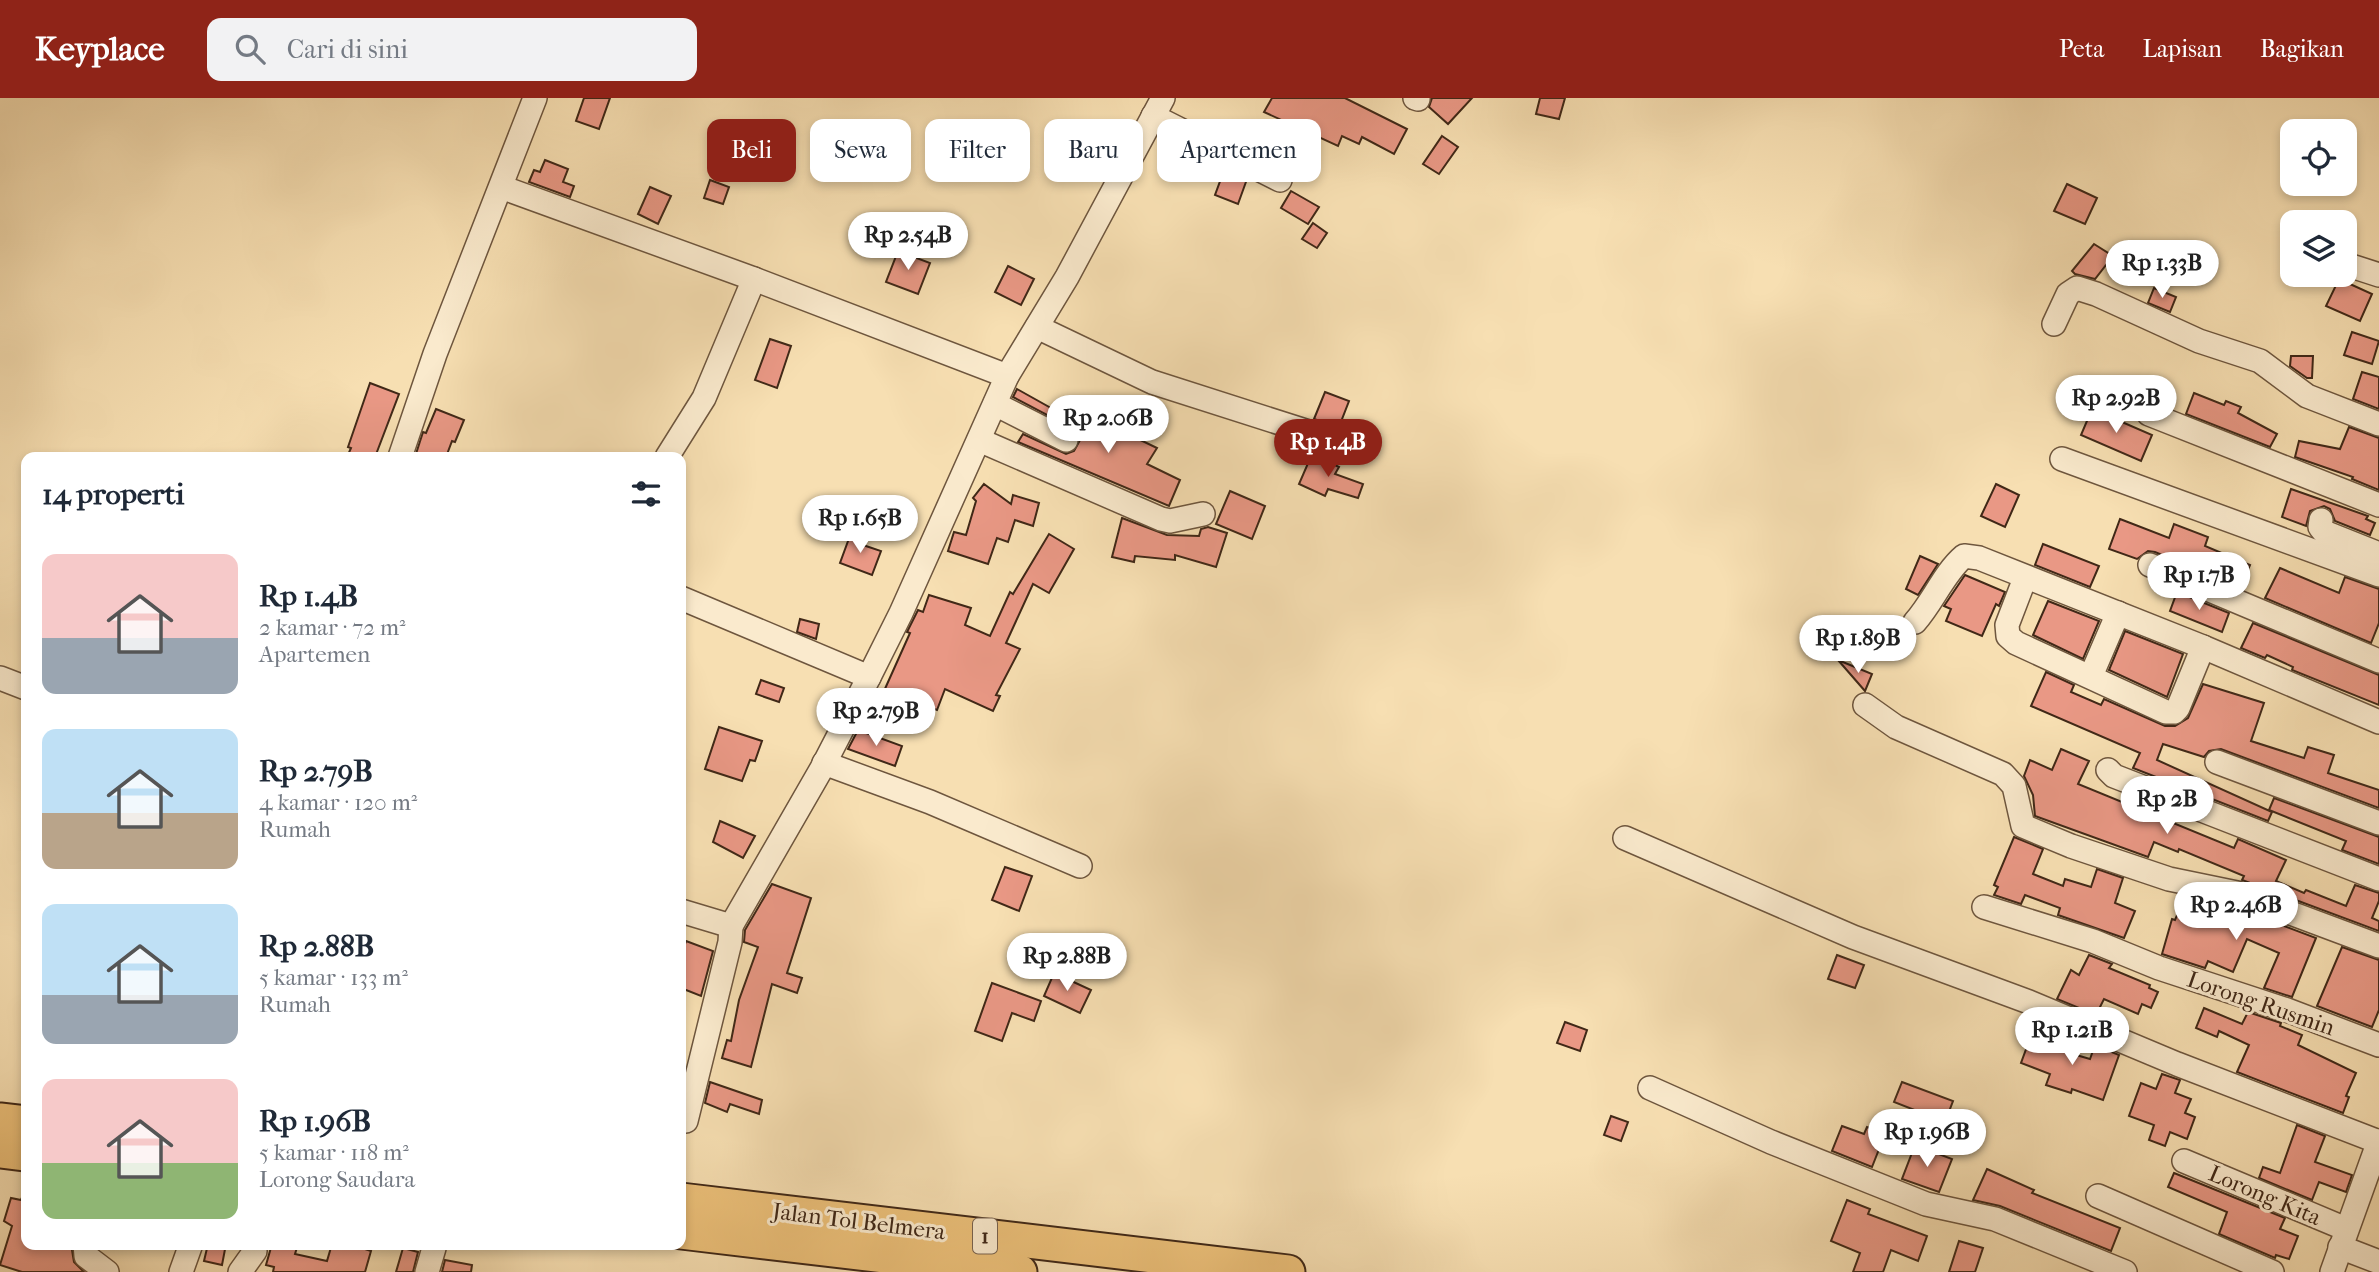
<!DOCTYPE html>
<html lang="id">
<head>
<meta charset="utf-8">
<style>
  :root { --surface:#fff; --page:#f2f2f3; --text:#1f2937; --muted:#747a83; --accent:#8f2418 }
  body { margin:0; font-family:"IM FELL French Canon",serif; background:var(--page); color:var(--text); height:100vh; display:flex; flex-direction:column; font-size:26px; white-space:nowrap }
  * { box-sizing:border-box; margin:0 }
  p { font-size:23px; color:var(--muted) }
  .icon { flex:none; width:38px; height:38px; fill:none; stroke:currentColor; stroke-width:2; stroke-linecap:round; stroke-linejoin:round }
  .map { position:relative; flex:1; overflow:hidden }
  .side { position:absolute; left:21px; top:354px; width:665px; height:798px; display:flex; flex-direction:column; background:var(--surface); border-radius:14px; box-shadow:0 4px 10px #0003 }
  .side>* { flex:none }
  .guide { position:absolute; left:707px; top:21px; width:665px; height:63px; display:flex; gap:14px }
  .controls { position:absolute; left:2280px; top:21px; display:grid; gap:14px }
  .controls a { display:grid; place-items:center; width:77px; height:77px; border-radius:14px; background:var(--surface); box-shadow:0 4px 10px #0003; font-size:35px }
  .price { position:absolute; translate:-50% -60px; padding:0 16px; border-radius:24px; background:#fff; color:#222; font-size:23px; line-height:46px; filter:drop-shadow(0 2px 4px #0008) }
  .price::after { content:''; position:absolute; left:50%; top:42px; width:21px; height:16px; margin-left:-10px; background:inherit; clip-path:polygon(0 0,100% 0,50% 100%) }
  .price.selected { background:var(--accent); color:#fff }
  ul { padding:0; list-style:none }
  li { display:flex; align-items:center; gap:21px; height:175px; padding:0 21px }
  li span { display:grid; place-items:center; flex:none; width:196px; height:140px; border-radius:14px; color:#555 }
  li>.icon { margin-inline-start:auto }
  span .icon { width:84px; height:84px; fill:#fffc; stroke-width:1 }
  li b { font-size:30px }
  h2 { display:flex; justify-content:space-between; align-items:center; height:84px; padding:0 21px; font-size:30px }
  .tag { padding:0 24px; border-radius:14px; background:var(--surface); box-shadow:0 4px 10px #0003; font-size:24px; line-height:63px }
  .tag.selected { background:var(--accent); color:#fff }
  header { display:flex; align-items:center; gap:42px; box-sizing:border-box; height:98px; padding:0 35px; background:var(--accent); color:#fff }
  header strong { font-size:33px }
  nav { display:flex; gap:38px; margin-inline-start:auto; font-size:24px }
  .search { width:490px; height:63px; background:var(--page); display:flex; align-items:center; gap:18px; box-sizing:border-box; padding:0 24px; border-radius:14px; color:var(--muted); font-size:26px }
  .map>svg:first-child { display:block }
  .building { fill:#e99885; stroke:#402817; stroke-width:2 }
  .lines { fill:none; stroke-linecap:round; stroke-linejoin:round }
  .minor-casing { stroke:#6e563e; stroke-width:26 }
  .highway-casing { stroke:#402817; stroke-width:37 }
  .minor { stroke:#faeacd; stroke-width:23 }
  .highway { stroke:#ecc079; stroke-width:33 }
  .labels { text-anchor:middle; stroke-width:6; stroke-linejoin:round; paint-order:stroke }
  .shield { fill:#faeacd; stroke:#78624e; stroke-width:2 }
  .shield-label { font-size:21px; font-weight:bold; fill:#402817 }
  .street-label { font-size:23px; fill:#402817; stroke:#faeacd }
</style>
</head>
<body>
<header>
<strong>Keyplace</strong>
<div class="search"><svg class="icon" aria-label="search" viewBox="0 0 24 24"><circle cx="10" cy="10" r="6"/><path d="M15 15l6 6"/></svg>Cari di sini</div>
<nav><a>Peta</a><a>Lapisan</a><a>Bagikan</a></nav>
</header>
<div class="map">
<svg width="2379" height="1174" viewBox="0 0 2379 1174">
  <rect width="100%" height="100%" fill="#f7dfb2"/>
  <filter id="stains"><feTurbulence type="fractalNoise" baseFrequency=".00286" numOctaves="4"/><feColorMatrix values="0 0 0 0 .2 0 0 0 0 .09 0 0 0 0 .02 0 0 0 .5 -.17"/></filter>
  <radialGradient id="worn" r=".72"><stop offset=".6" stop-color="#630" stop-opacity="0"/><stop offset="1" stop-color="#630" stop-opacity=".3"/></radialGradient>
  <!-- building -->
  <g class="building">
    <polygon points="584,0 610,0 599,31 576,23"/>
    <polygon points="1272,0 1345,0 1407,31 1394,56 1362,39 1359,46 1342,38 1338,48 1264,14"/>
    <polygon points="1432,0 1472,0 1448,26 1429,9"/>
    <polygon points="1540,0 1565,0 1559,21 1536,16"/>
    <polygon points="1442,38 1458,49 1439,76 1423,66"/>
    <polygon points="545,62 568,71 563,84 574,88 570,99 529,84 534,72 540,74"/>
    <polygon points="1225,70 1247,81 1238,106 1215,97"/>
    <polygon points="710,82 729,89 723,106 704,100"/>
    <polygon points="2067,86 2097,100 2085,126 2054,113"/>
    <polygon points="650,89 671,98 658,126 638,116"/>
    <polygon points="1291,93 1319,109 1308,126 1281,110"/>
    <polygon points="1313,125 1327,135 1317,150 1302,141"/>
    <polygon points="2094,146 2113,158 2095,181 2075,176 2072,173"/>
    <polygon points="898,153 930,165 918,196 886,184"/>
    <polygon points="1008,168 1034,181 1021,207 995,194"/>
    <polygon points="2339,181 2372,196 2360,223 2326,208"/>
    <polygon points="2154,190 2176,199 2170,214 2148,205"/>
    <polygon points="2352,234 2379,243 2372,266 2344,257"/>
    <polygon points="770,241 791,248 777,290 755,282"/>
    <polygon points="2291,258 2313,258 2312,280 2307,280 2290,268"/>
    <polygon points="2362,274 2379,279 2379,311 2353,301"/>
    <polygon points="370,285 399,296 375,359 347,359 351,350 348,349"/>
    <polygon points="1017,291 1094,334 1099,322 1157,350 1147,366 1180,382 1169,408 1018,344 1023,336 1066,356 1074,353 1080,342 1072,330 1013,299"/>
    <polygon points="1325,294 1349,303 1337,334 1329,326 1314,321"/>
    <polygon points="2194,295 2224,307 2226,303 2241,309 2238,315 2277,336 2270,349 2186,316"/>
    <polygon points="436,311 464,322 455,344 452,343 446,359 415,359 423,334 426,335"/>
    <polygon points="2092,311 2152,337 2141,363 2081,337"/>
    <polygon points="2349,329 2379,340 2379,392 2352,381 2353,379 2295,359 2299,343 2340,351"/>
    <polygon points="1312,356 1339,369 1335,376 1363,386 1358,400 1328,391 1325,398 1299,386"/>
    <polygon points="984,386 1011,406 1013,397 1039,405 1033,428 1015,422 1008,444 997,440 988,466 948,453 954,434 966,437 976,403 973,400"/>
    <polygon points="1996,386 2019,397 2005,429 1981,418"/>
    <polygon points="2291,391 2368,418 2366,421 2375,425 2370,437 2335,423 2330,411 2324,408 2310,413 2306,428 2282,419"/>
    <polygon points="1230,393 1265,408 1252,441 1216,426"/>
    <polygon points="1122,420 1167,437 1199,438 1201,431 1208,429 1227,435 1216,469 1175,457 1175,462 1135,458 1134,464 1112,459"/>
    <polygon points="2120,421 2169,440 2174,426 2208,439 2205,448 2250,467 2240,490 2155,454 2148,453 2137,461 2109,451"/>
    <polygon points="851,435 865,440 863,447 881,453 872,477 840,465"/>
    <polygon points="1049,436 1074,451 1049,495 1033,486 1006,545 1020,551 996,597 1000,598 993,613 945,591 937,612 884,593 910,535 907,534 918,512 923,514 929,497 971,510 965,527 990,538 1010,494 1013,496"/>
    <polygon points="2043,446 2099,468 2090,489 2035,467"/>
    <polygon points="1920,458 1938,466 1918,497 1906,491"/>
    <polygon points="2280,470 2339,495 2345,479 2379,491 2379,525 2371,545 2265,500"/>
    <polygon points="1965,477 2005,494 1999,508 1996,506 1982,538 1946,523 1951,511 1944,508"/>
    <polygon points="2177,494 2229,515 2222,534 2170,513"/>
    <polygon points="2048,503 2099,523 2083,561 2033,537"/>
    <polygon points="800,521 819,526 816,541 797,534"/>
    <polygon points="2253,525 2379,577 2379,607 2292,572 2293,569 2267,557 2265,560 2241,550"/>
    <polygon points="2125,533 2183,556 2167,599 2109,572"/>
    <polygon points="1838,562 1872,576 1865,593"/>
    <polygon points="2046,574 2074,587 2071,594 2101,607 2104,601 2165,628 2175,628 2188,620 2203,586 2264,605 2251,643 2304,660 2308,649 2334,657 2328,675 2379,692 2379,710 2221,651 2209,653 2204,659 2163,646 2157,662 2272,714 2268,723 2133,670 2140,655 2031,608"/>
    <polygon points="761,582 784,590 779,604 756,596"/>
    <polygon points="719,629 762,643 755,663 750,662 742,683 705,671"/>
    <polygon points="858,632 902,648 895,668 848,651"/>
    <polygon points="2061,651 2089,663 2078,686 2234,750 2238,741 2286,762 2276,783 2304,795 2306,792 2346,808 2355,787 2379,795 2379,803 2372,820 2379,823 2379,833 2242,782 2244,778 2179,751 2178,754 2154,744 2148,759 2035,718 2033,697 2024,678 2030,662 2052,672"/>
    <polygon points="2274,700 2379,739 2379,766 2342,752 2346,743 2269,712"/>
    <polygon points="720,723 755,738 743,760 713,744"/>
    <polygon points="2014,739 2043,751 2033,776 2063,788 2065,781 2091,789 2097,771 2123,780 2115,805 2135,813 2124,840 2058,817 2060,810 2025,797 2021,806 1994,797 1998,789 1994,787"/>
    <polygon points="1005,769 1032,778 1019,813 992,802"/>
    <polygon points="772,786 811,800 787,875 802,880 797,895 772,886 751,969 722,960 727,942 731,943 739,902 758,849 744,844 745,832"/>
    <polygon points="2185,799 2207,803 2213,806 2212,808 2257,827 2260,819 2316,840 2292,899 2264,890 2279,855 2247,841 2233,874 2208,863 2205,870 2162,856 2172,821 2175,822"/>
    <polygon points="686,843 713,853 701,898 681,890 681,859"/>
    <polygon points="2342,849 2379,862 2379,912 2372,929 2317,908"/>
    <polygon points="1837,857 1864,867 1855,890 1828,881"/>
    <polygon points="2089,857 2112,866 2109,870 2150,887 2149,890 2158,894 2151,910 2142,906 2138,916 2104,901 2096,917 2057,901 2071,872 2079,877"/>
    <polygon points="1054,875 1091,892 1080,915 1044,898"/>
    <polygon points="992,885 1041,903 1034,923 1012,915 1002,943 975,933"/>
    <polygon points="2204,910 2242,926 2248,914 2281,925 2280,928 2302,937 2298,947 2356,975 2346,998 2349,999 2343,1015 2237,974 2249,947 2219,933 2217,939 2196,930"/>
    <polygon points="1565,924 1587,932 1580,953 1557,945"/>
    <polygon points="2032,935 2054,944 2052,950 2090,961 2095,947 2119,957 2103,1002 2072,991 2071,995 2046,987 2050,976 2021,965"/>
    <polygon points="2162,976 2180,982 2175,995 2191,1001 2185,1015 2195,1019 2187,1041 2170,1034 2165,1048 2149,1042 2154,1027 2129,1018 2141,985 2156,991"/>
    <polygon points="710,984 762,1002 759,1016 730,1006 727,1014 705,1005"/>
    <polygon points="1902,984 1953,1003 1945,1024 1894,1004"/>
    <polygon points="1611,1018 1628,1024 1621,1043 1604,1037"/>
    <polygon points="2297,1027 2325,1038 2315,1064 2352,1077 2346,1094 2319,1084 2312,1102 2259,1080 2263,1069 2280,1075"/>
    <polygon points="1842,1028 1864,1036 1867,1029 1885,1036 1872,1069 1832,1053"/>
    <polygon points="1915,1047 1952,1061 1939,1094 1902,1081"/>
    <polygon points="1987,1071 2034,1092 2032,1095 2120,1130 2111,1153 2000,1108 1973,1102"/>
    <polygon points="2174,1075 2285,1120 2280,1131 2298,1138 2289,1161 2276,1157 2275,1160 2219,1136 2227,1114 2168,1089"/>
    <polygon points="24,1094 26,1094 26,1146 71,1146 74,1164 84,1174 22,1174 0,1167 12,1128 4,1123 11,1100 21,1102"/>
    <polygon points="1847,1102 1870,1111 1868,1116 1927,1138 1918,1163 1891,1152 1883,1174 1853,1174 1860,1155 1831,1143"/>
    <polygon points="1959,1143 1983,1150 1975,1174 1949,1174"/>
    <polygon points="208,1146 226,1146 222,1167 204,1163"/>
    <polygon points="272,1146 298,1146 295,1156 327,1163 332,1146 350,1146 371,1153 365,1174 273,1174 274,1169 266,1167"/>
    <polygon points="403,1150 418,1154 413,1174 396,1174"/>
    <polygon points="445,1162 472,1167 471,1174 442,1174"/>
  </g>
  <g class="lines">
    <!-- minor casing -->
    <g class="minor-casing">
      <g id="minor">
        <polyline points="1415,0 1418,1"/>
        <polyline points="1153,18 1280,82"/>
        <polyline points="501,89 754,181 1007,278"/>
        <polyline points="2345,166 2379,177"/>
        <polyline points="2054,226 2068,196 2077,190 2096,196 2199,243 2260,263 2307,298 2379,326"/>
        <polyline points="1037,229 1152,284 1324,339"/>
        <polyline points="995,306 1066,342"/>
        <polyline points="2149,316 2379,407"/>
        <polyline points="979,342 1161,421 1170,423 1203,416"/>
        <polyline points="400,359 435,256 535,0"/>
        <polyline points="667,359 704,300 754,181"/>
        <polyline points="2062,361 2379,477"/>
        <polyline points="2321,422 2320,429 2324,434 2379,456"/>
        <polyline points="2150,467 2379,563"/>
        <polyline points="2025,480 2007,527 2008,538 2016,545 2166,614 2174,614 2178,610 2203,549"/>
        <polyline points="681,500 869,579"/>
        <path d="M 1915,524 C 1933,504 1944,475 1964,458 L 1979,460 L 2203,549 L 2379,624"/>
        <polyline points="2091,578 2118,515"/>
        <polyline points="0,580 26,590"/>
        <polyline points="1865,607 1896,629 2003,676 2014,688 2023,728 2071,748 2169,781 2237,795 2379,848"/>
        <polyline points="2217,664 2379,725"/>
        <polyline points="824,665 930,704 1080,768"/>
        <polyline points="2108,672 2114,678 2379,781"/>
        <polyline points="1625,740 1853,839 2029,904 2177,966 2379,1044"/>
        <polyline points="1984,809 2093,843 2159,870 2287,912 2379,947"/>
        <polyline points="681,813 731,828 822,670 869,579 901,515 1007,278 1067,179 1163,0"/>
        <polyline points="1650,990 1771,1044 1926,1106 1995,1121 2125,1174"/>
        <polyline points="686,1023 730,844 731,828"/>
        <polyline points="2184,1063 2346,1131"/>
        <polyline points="2098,1098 2272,1174"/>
        <polyline points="85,1146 86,1158 107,1174"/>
        <polyline points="2340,1149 2379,1164"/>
        <polyline points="181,1174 191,1146"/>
        <polyline points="240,1174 255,1153"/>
        <polyline points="427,1174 434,1150"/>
        <polyline points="2332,1174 2379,1043"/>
      </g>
    </g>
    <!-- highway casing -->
    <g class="highway-casing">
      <g id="highway">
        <polyline points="0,1022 26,1025"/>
        <polyline points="0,1053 26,1056"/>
        <polyline points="681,1102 1288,1174"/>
        <polyline points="681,1134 1020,1174"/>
      </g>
    </g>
    <!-- minor -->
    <use href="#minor" class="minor"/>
    <!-- highway -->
    <use href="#highway" class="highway"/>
  </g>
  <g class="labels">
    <!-- shield labels -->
    <rect class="shield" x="973" y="1120.5" width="24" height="35" rx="5"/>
    <g class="shield-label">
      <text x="985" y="1145">1</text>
    </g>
    <!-- street labels -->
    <g class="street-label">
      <text transform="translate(2261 905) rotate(19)" y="8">Lorong Rusmin</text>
      <text transform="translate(2265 1097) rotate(23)" y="8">Lorong Kita</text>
      <text transform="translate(859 1123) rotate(7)" y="8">Jalan Tol Belmera</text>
    </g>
  </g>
  <rect width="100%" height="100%" filter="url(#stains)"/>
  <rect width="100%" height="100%" fill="url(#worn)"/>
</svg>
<div class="controls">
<a><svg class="icon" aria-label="locate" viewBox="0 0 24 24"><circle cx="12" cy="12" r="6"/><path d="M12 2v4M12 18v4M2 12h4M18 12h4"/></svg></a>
<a><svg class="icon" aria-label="layers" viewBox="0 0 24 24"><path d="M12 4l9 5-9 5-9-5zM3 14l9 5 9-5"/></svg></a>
</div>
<b class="price" style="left:908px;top:174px">Rp 2.54B</b>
<b class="price" style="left:2162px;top:202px">Rp 1.33B</b>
<b class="price" style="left:2116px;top:337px">Rp 2.92B</b>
<b class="price" style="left:1108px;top:357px">Rp 2.06B</b>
<b class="price selected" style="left:1328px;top:381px">Rp 1.4B</b>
<b class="price" style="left:860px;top:457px">Rp 1.65B</b>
<b class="price" style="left:2199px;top:514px">Rp 1.7B</b>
<b class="price" style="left:1858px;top:577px">Rp 1.89B</b>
<b class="price" style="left:876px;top:650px">Rp 2.79B</b>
<b class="price" style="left:2167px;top:738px">Rp 2B</b>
<b class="price" style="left:2236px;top:844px">Rp 2.46B</b>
<b class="price" style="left:1067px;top:895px">Rp 2.88B</b>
<b class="price" style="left:2072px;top:969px">Rp 1.21B</b>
<b class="price" style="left:1927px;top:1071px">Rp 1.96B</b>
<div class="guide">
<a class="tag selected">Beli</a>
<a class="tag">Sewa</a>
<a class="tag">Filter</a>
<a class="tag">Baru</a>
<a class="tag">Apartemen</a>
</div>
<section class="side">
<h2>14 properti<svg class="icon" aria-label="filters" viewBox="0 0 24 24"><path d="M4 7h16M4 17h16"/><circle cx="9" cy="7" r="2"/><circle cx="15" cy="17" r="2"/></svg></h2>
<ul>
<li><span style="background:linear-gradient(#f6c9c9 60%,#9aa5b1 0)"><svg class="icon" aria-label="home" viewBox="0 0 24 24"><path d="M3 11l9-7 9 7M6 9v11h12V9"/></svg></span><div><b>Rp 1.4B</b><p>2 kamar · 72 m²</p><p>Apartemen</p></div></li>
<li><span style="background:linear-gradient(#bfe0f5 60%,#b9a48a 0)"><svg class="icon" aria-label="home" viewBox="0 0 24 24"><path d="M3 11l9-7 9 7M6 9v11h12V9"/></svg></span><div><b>Rp 2.79B</b><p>4 kamar · 120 m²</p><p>Rumah</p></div></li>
<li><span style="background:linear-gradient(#bfe0f5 65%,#9aa5b1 0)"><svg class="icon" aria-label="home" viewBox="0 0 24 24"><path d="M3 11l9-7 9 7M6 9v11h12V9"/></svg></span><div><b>Rp 2.88B</b><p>5 kamar · 133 m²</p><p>Rumah</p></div></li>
<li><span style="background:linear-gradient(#f6c9c9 60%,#8fb573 0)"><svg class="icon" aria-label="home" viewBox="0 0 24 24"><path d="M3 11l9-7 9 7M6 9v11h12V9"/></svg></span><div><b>Rp 1.96B</b><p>5 kamar · 118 m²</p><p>Lorong Saudara</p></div></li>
</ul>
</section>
</div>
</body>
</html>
